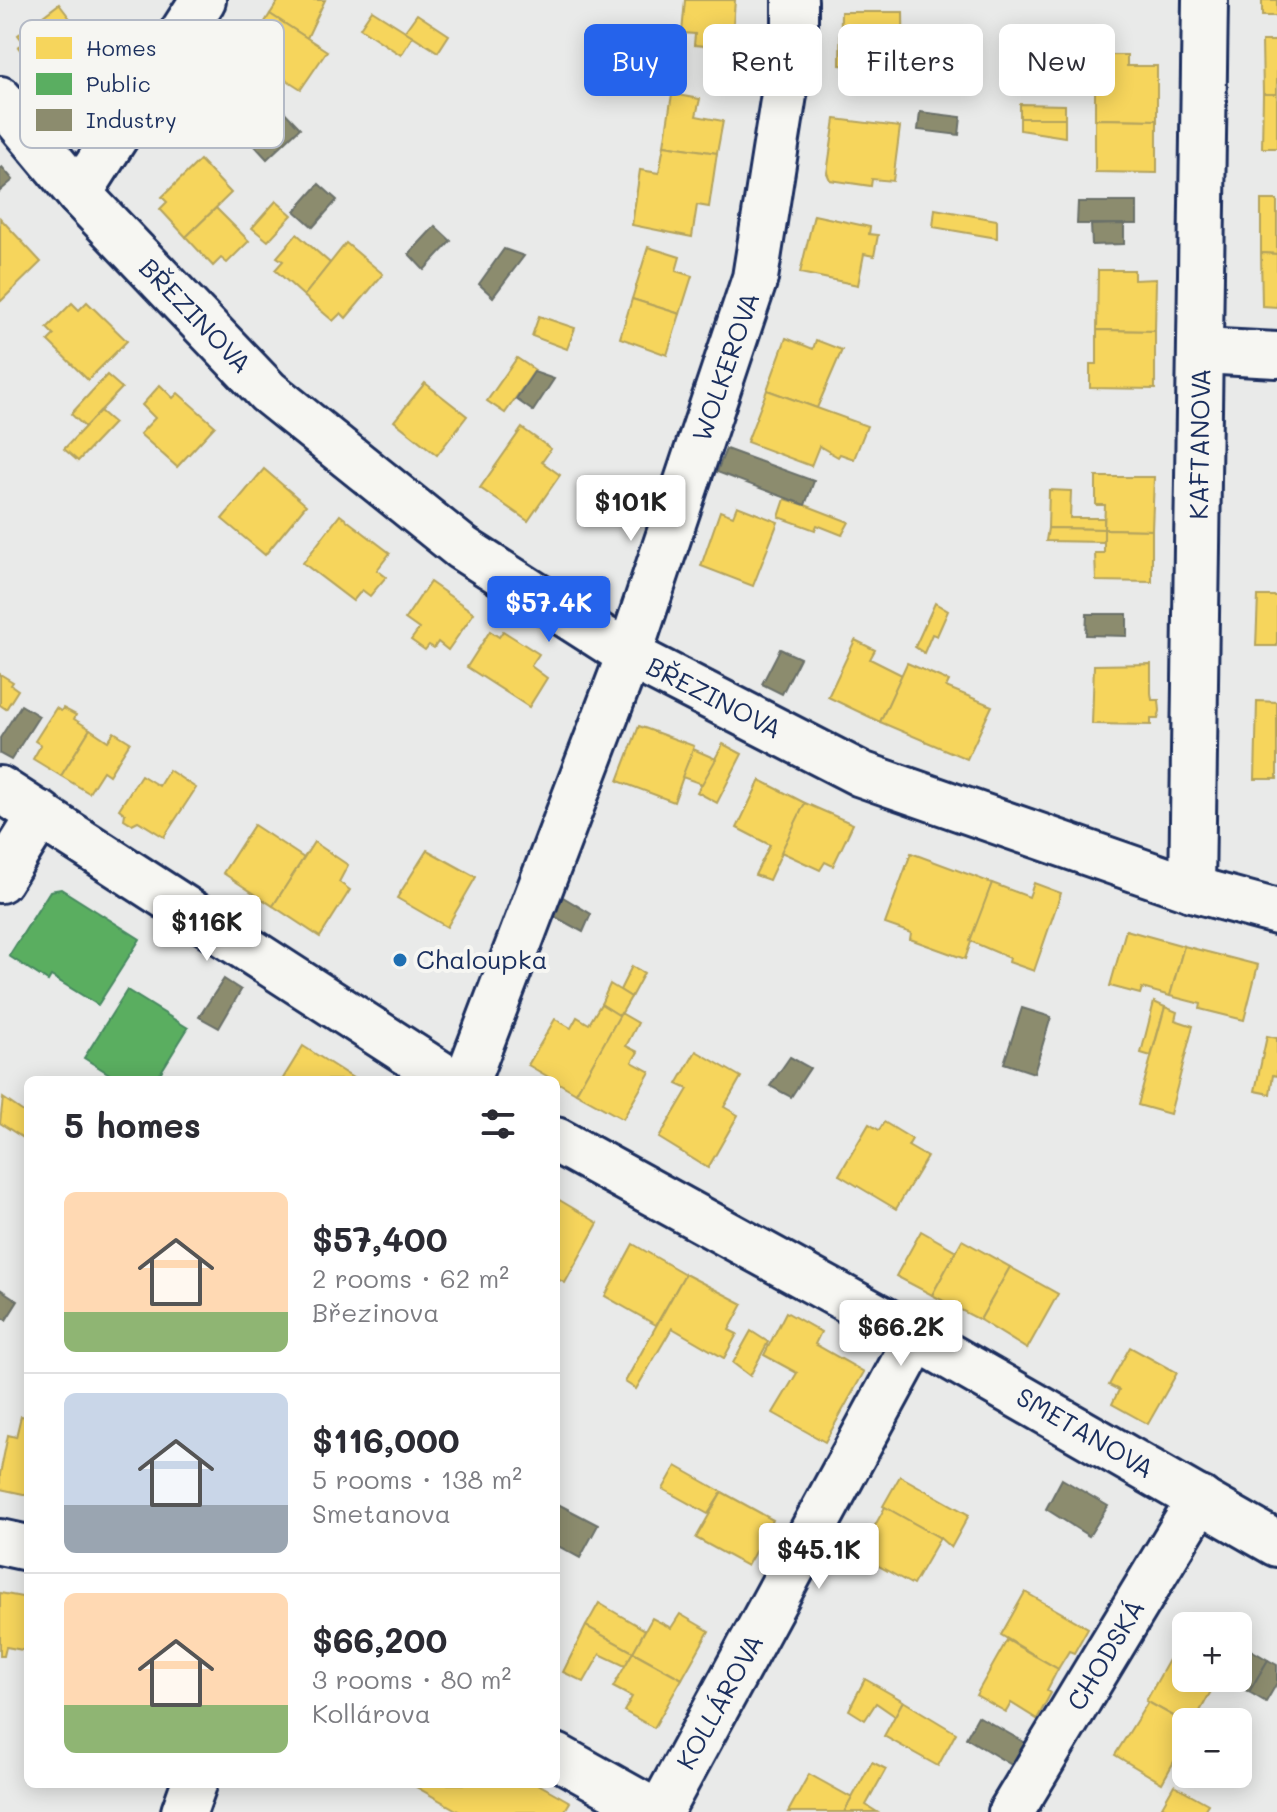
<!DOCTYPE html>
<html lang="en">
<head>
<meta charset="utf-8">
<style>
  :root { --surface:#fff; --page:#f7f7f7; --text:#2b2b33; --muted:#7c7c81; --line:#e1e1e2; --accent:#2563eb }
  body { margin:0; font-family:Mali,sans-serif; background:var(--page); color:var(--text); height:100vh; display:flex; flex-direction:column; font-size:30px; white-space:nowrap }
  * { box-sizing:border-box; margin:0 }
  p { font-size:26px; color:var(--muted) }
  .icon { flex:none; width:44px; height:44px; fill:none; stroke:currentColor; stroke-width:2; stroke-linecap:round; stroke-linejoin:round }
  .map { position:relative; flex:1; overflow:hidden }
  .details { position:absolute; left:24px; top:1076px; width:536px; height:712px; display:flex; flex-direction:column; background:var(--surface); border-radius:12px; box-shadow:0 4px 20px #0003 }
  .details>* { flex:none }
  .hud { position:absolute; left:584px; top:24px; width:572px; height:72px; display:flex; gap:16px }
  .buttons { position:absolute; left:1172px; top:1612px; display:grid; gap:16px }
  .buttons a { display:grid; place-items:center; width:80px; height:80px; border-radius:12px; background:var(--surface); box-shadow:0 4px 20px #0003; font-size:40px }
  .price { position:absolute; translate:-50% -68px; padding:0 18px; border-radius:8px; background:#fff; color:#222; font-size:26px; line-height:52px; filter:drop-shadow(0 2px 4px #0008) }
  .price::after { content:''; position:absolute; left:50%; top:48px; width:24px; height:18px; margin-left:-12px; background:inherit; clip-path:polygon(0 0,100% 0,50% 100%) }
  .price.current { background:var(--accent); color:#fff }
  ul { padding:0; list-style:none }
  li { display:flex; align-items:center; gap:24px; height:200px; padding:0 40px }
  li+li { border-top:2px solid var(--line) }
  li span { display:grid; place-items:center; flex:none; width:224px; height:160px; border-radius:12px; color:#555 }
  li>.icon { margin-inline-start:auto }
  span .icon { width:96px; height:96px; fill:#fffc; stroke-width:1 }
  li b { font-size:34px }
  h2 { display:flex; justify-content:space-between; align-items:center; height:96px; padding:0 40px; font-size:34px }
  .chip { padding:0 28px; border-radius:12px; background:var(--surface); box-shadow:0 4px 20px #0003; font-size:28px; line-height:72px }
  .chip.current { background:var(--accent); color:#fff }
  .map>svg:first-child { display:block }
  .homes { fill:#f6d55c; stroke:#b4a35d; stroke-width:2 }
  .public { fill:#5aae61; stroke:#478860; stroke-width:2 }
  .industry { fill:#8c8c6e; stroke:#6a7069; stroke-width:2 }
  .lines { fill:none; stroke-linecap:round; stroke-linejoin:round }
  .minor-casing { stroke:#1b2f5e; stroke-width:50 }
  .minor { stroke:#f6f6f2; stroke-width:44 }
  .poi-dot { fill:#1f6fb2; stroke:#f6f6f2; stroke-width:3 }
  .labels { text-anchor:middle; stroke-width:8; stroke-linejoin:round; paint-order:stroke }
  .street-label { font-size:26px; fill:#1b2f5e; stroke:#f6f6f2 }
  .poi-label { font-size:26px; fill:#1b2f5e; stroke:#f6f6f2; text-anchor:start }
  .key { fill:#f6f6f2; stroke:#b4bac6; stroke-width:2 }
  .key-label { font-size:22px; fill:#1b2f5e }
</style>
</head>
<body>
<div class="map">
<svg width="1277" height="1812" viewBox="0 0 1277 1812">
  <rect width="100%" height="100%" fill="#e9eae9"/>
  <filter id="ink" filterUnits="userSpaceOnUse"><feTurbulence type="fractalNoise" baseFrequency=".0125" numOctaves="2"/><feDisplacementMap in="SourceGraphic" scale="16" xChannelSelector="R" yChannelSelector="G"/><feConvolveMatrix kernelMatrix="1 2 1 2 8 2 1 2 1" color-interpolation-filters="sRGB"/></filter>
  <g filter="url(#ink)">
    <!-- homes -->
    <g class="homes">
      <polygon points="279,0 325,0 307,38 270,14"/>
      <polygon points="685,0 735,0 732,40 719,39 718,47 694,45 695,34 682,33"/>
      <rect x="1262" y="0" width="15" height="16"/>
      <polygon points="59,4 101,59 54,94 18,47 24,43 18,35"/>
      <polygon points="372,10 413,36 401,55 360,28"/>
      <polygon points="841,12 903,12 904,74 851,78 852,66 840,65"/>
      <polygon points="270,14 327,51 301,89 254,59 258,53 249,47"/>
      <polygon points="417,14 449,35 438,52 405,31"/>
      <polygon points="1262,41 1277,41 1277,94 1263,94"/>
      <polygon points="1095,55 1127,55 1127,66 1157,66 1157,120 1095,119"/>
      <polygon points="672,94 700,99 696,116 723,121 717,153 664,145"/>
      <polygon points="1263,94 1277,94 1277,148 1262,148"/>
      <polygon points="1020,104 1065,105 1065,118 1020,118"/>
      <polygon points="1020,118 1065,118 1065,137 1020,130"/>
      <polygon points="835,119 900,127 893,181 872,179 871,186 830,180 827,173"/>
      <polygon points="1095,119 1157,120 1157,173 1095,172"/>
      <polygon points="664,145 717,153 709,207 697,205 692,237 632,225 640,170 659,173"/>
      <polygon points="200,160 231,193 186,237 160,209 167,202 162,197"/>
      <polygon points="1261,200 1277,200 1277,254 1261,253"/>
      <polygon points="276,201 292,215 268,241 252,228"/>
      <polygon points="216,208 249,241 227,263 221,258 213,266 186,237"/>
      <polygon points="935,209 997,220 997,238 933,227"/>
      <polygon points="814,215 870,227 869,234 878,235 874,256 864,254 858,285 800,273"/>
      <polygon points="0,218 41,262 1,301 0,300"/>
      <polygon points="297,234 330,263 304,296 275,270 283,261 277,257"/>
      <polygon points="346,243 383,274 346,318 341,313 333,321 304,296"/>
      <polygon points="648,247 680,257 676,271 692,276 680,314 632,299"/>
      <polygon points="1261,253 1277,254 1277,307 1262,306"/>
      <polygon points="1098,270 1134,270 1134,280 1156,279 1155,331 1097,330"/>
      <polygon points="632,299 680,314 667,355 620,338"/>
      <polygon points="87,302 127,341 88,380 48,341 54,335 47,328 72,303 79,310"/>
      <polygon points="539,316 575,328 567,349 532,336"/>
      <polygon points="1097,330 1155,331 1155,389 1090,388 1090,364 1097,364"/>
      <polygon points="786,338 813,349 816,340 842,350 817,408 767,390"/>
      <polygon points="517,358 535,370 505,413 487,401"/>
      <polygon points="107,375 122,388 85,427 71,414"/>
      <polygon points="425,383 467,416 437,455 394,421"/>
      <polygon points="160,385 173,398 178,393 215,426 177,467 140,434 155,418 142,405"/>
      <polygon points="767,390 867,426 854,459 840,454 838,457 819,446 811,466 747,442"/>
      <polygon points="100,411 114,423 78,461 64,449"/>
      <polygon points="522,428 551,449 542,462 560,475 528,521 480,488"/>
      <polygon points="264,469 306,505 265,555 222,519"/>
      <polygon points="1096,477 1154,477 1152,530 1104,529 1105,505 1096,505"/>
      <polygon points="1049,490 1071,491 1070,518 1104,518 1104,529 1048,528"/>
      <polygon points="785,499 805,505 849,522 842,535 817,525 815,530 779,517"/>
      <polygon points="737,506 778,522 753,586 701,566 720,511 733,516"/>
      <polygon points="340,515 390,553 377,570 386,577 370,596 362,590 353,601 303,563"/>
      <polygon points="1048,528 1104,529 1104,542 1046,541"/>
      <polygon points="1104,529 1152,530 1152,582 1096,581 1095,553 1104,553"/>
      <polygon points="430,582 474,613 448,650 438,642 434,648 429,645 425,650 411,640 419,629 405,619"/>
      <polygon points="1258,596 1277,596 1277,646 1256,646"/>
      <polygon points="935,603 948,611 937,636 932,634 924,653 915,647"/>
      <polygon points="490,631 499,637 503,631 539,654 531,666 547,678 529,707 467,667"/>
      <polygon points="855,640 875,650 870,659 902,675 880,722 828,697"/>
      <polygon points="907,663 949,681 946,687 992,706 967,759 880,722"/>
      <polygon points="1151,664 1151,693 1152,700 1159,700 1160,711 1158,719 1151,719 1151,725 1092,724 1094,665"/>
      <polygon points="0,674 13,682 11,685 18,690 6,709 0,705"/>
      <polygon points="1257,701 1277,702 1277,779 1255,779"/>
      <polygon points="56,708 61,711 63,708 76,715 74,719 90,729 61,776 33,759 41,745 35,741"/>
      <polygon points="639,726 694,746 674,802 618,781"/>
      <polygon points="90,729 108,741 114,732 130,742 109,775 103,771 89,793 61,776"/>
      <polygon points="723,744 742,754 717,803 697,792"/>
      <polygon points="693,749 716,759 702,784 682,777"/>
      <polygon points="169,770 196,788 164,837 138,821 132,824 124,819 125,814 119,809 141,775 159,786"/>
      <polygon points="760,780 805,803 769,880 755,875 770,845 737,828"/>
      <polygon points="805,803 853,824 833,866 825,862 820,870 781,852"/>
      <polygon points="254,825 304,858 273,906 223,873"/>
      <polygon points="314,842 348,865 339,882 350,890 320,937 273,906"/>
      <polygon points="427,850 476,877 447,927 397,898"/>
      <polygon points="911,853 992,883 965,959 910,939 911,933 885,924"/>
      <polygon points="992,883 1029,897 1034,883 1061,893 1034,971 1009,962 1010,958 970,941"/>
      <polygon points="1126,930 1184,946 1170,996 1142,988 1140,994 1110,986"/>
      <polygon points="1184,946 1258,965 1244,1020 1200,1009 1201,1004 1170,996"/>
      <polygon points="632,966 644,973 631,997 620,990"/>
      <polygon points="610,984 631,997 620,1016 601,1004"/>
      <polygon points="1154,1002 1165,1007 1151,1056 1141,1053"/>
      <polygon points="601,1004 620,1016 576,1093 528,1065 555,1019 571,1028 577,1017 589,1024"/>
      <polygon points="1165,1007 1177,1012 1175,1020 1193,1026 1170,1114 1138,1105"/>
      <polygon points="621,1013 638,1023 626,1046 638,1052 632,1062 650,1072 623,1119 576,1093"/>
      <polygon points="1267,1036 1277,1038 1277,1076 1273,1075 1270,1094 1255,1091"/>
      <polygon points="303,1046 356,1080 282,1080"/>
      <polygon points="696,1051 741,1077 724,1107 738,1115 708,1168 659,1138 688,1089 677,1084"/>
      <polygon points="3,1098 28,1115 28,1141 0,1123"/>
      <polygon points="884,1122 912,1139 908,1146 927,1157 896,1209 839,1175 869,1124 879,1130"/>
      <polygon points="556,1198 598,1223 565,1283 556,1278"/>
      <polygon points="921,1231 956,1251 932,1295 896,1276"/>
      <polygon points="962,1240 1010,1267 980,1320 932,1295"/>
      <polygon points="633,1244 685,1274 656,1325 605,1296"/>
      <polygon points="1010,1267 1058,1294 1027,1349 980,1320"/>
      <polygon points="685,1274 743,1304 729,1330 737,1334 724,1358 672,1328 636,1389 625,1382"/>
      <polygon points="786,1312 821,1332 815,1344 864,1372 825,1442 773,1413 797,1373 764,1355"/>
      <polygon points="751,1331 768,1342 750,1376 733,1363"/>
      <polygon points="1130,1347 1177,1373 1148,1424 1112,1404 1119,1390 1109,1385"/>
      <polygon points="21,1416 28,1417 28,1495 0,1489 0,1474 8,1435 16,1437"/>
      <polygon points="676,1466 722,1492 708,1514 663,1489"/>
      <polygon points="900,1476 969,1515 951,1548 940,1538 883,1506"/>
      <polygon points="722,1492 773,1520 747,1566 696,1538"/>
      <polygon points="885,1507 940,1538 913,1585 859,1555"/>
      <polygon points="1025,1592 1088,1628 1074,1653 1069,1651 1058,1669 1001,1635"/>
      <polygon points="0,1593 28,1598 28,1651 6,1647 4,1656 0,1656"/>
      <polygon points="599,1603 645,1630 633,1652 586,1626"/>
      <polygon points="680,1614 709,1631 682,1679 633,1652 652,1618 671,1628"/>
      <polygon points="586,1626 633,1652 625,1666 600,1654 584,1682 563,1672"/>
      <polygon points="1007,1640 1058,1669 1047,1690 1051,1693 1037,1719 1011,1703 1006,1712 976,1695"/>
      <polygon points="633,1652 682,1679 654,1728 624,1711 632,1697 613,1687"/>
      <polygon points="1170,1658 1186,1667 1186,1678 1205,1678 1215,1684 1194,1722 1186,1723 1146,1701"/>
      <polygon points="865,1679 903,1701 895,1716 876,1703 865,1720 849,1710"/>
      <polygon points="903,1701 956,1733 938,1766 884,1736"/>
      <polygon points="1148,1702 1186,1723 1186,1740 1162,1783 1115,1755"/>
      <polygon points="872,1762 886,1769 866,1805 877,1812 844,1812"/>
      <polygon points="809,1774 852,1798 844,1812 788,1812"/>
      <polygon points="411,1784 538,1784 570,1802 564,1812 460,1812"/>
      <polygon points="1174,1785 1208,1804 1203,1812 1174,1812 1162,1806"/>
    </g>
    <!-- public -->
    <g class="public">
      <polygon points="61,889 140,939 98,1005 51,976 48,981 9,956 50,891"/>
      <polygon points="127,990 188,1028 156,1080 119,1080 84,1058"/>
    </g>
    <!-- industry -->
    <g class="industry">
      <polygon points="274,101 300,128 267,159 242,132"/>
      <polygon points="920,112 961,117 959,135 918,130"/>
      <polygon points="2,167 13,180 0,191 0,168"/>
      <polygon points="319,184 337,200 313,227 295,211"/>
      <polygon points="1078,202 1137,202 1137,224 1077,224"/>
      <polygon points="1124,224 1124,244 1092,245 1091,225"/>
      <polygon points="435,226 451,241 424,270 409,254"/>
      <polygon points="504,249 524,256 493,297 479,284"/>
      <polygon points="534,372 554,379 533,411 516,399"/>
      <polygon points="726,449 814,481 805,505 717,472"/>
      <polygon points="1087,614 1127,614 1127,636 1086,635"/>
      <polygon points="780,649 800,658 782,694 762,684"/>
      <polygon points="21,705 39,716 11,760 0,754 0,738"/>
      <polygon points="558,894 591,914 583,932 550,914"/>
      <polygon points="224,979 241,990 219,1028 199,1017"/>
      <polygon points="1022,1008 1051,1017 1034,1073 1004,1063"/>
      <polygon points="790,1057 810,1068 791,1097 770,1086"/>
      <polygon points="0,1289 18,1301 6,1320 0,1316"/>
      <polygon points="1062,1479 1108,1506 1089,1536 1046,1509"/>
      <polygon points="556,1503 598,1525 580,1558 556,1545"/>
      <polygon points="1251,1650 1268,1660 1249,1692 1233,1682 1238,1678 1238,1673"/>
      <polygon points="1268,1660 1277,1665 1277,1683 1266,1702 1249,1692"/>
      <polygon points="978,1716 1029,1745 1017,1768 966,1738"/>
    </g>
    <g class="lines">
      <!-- minor casing -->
      <g class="minor-casing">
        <g id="minor">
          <polyline points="0,99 79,194 268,392 462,548 629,655 861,774 1192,889 1277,912"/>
          <polyline points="79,194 203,0"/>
          <polyline points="1201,351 1277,355"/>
          <polyline points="0,789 450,1080"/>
          <polyline points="0,880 41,814"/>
          <polyline points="1192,889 1205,0"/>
          <polyline points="467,1080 629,655 755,278 795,25 795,0"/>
          <polyline points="556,1140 917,1338 1277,1544"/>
          <polyline points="0,1542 28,1548"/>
          <polyline points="556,1756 656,1812"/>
          <polyline points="184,1812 194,1784"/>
          <polyline points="660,1812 917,1338"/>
          <polyline points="1011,1812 1200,1499"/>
        </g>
      </g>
      <!-- minor -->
      <use href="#minor" class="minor"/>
    </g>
  </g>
  <!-- markers -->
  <circle class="poi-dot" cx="400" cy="960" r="8"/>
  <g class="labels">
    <!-- street labels -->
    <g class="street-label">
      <text transform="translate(195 316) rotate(46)" y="9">BŘEZINOVA</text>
      <text transform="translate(726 367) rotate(-71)" y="9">WOLKEROVA</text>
      <text transform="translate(1200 444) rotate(-89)" y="9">KAFTANOVA</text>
      <text transform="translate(714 698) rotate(27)" y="9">BŘEZINOVA</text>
      <text transform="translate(1085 1433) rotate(30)" y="9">SMETANOVA</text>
      <text transform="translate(1106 1655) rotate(-59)" y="9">CHODSKÁ</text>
      <text transform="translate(720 1702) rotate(-61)" y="9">KOLLÁROVA</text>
    </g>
    <!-- poi labels -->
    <g class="poi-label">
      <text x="416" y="969">Chaloupka</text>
    </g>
  </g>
  <!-- legend -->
  <rect x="20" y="20" width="264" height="128" rx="12" class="key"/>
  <rect x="36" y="37" width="36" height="22" fill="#f6d55c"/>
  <rect x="36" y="73" width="36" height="22" fill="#5aae61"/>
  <rect x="36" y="109" width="36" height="22" fill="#8c8c6e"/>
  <g class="key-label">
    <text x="86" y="56">Homes</text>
    <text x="86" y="92">Public</text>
    <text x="86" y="128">Industry</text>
  </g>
</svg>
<div class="buttons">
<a>+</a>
<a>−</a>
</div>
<b class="price" style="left:631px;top:543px">$101K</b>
<b class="price current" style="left:549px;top:644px">$57.4K</b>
<b class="price" style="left:207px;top:963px">$116K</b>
<b class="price" style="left:901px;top:1368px">$66.2K</b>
<b class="price" style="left:819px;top:1591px">$45.1K</b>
<div class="hud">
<a class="chip current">Buy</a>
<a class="chip">Rent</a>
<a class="chip">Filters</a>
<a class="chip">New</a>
</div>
<section class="details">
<h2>5 homes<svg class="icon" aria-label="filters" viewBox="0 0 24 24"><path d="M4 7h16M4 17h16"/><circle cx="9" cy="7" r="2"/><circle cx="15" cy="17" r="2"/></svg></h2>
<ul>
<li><span style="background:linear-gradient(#ffd9b3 75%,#8fb573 0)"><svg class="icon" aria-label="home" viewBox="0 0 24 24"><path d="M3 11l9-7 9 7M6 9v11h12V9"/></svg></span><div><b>$57,400</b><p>2 rooms · 62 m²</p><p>Březinova</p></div></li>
<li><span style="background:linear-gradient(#c9d6e8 70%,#9aa5b1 0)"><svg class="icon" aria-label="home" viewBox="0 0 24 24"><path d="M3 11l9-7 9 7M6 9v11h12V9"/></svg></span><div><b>$116,000</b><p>5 rooms · 138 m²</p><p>Smetanova</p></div></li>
<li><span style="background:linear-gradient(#ffd9b3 70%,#8fb573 0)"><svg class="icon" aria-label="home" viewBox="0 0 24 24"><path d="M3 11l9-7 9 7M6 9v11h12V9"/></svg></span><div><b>$66,200</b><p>3 rooms · 80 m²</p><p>Kollárova</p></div></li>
</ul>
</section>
</div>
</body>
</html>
